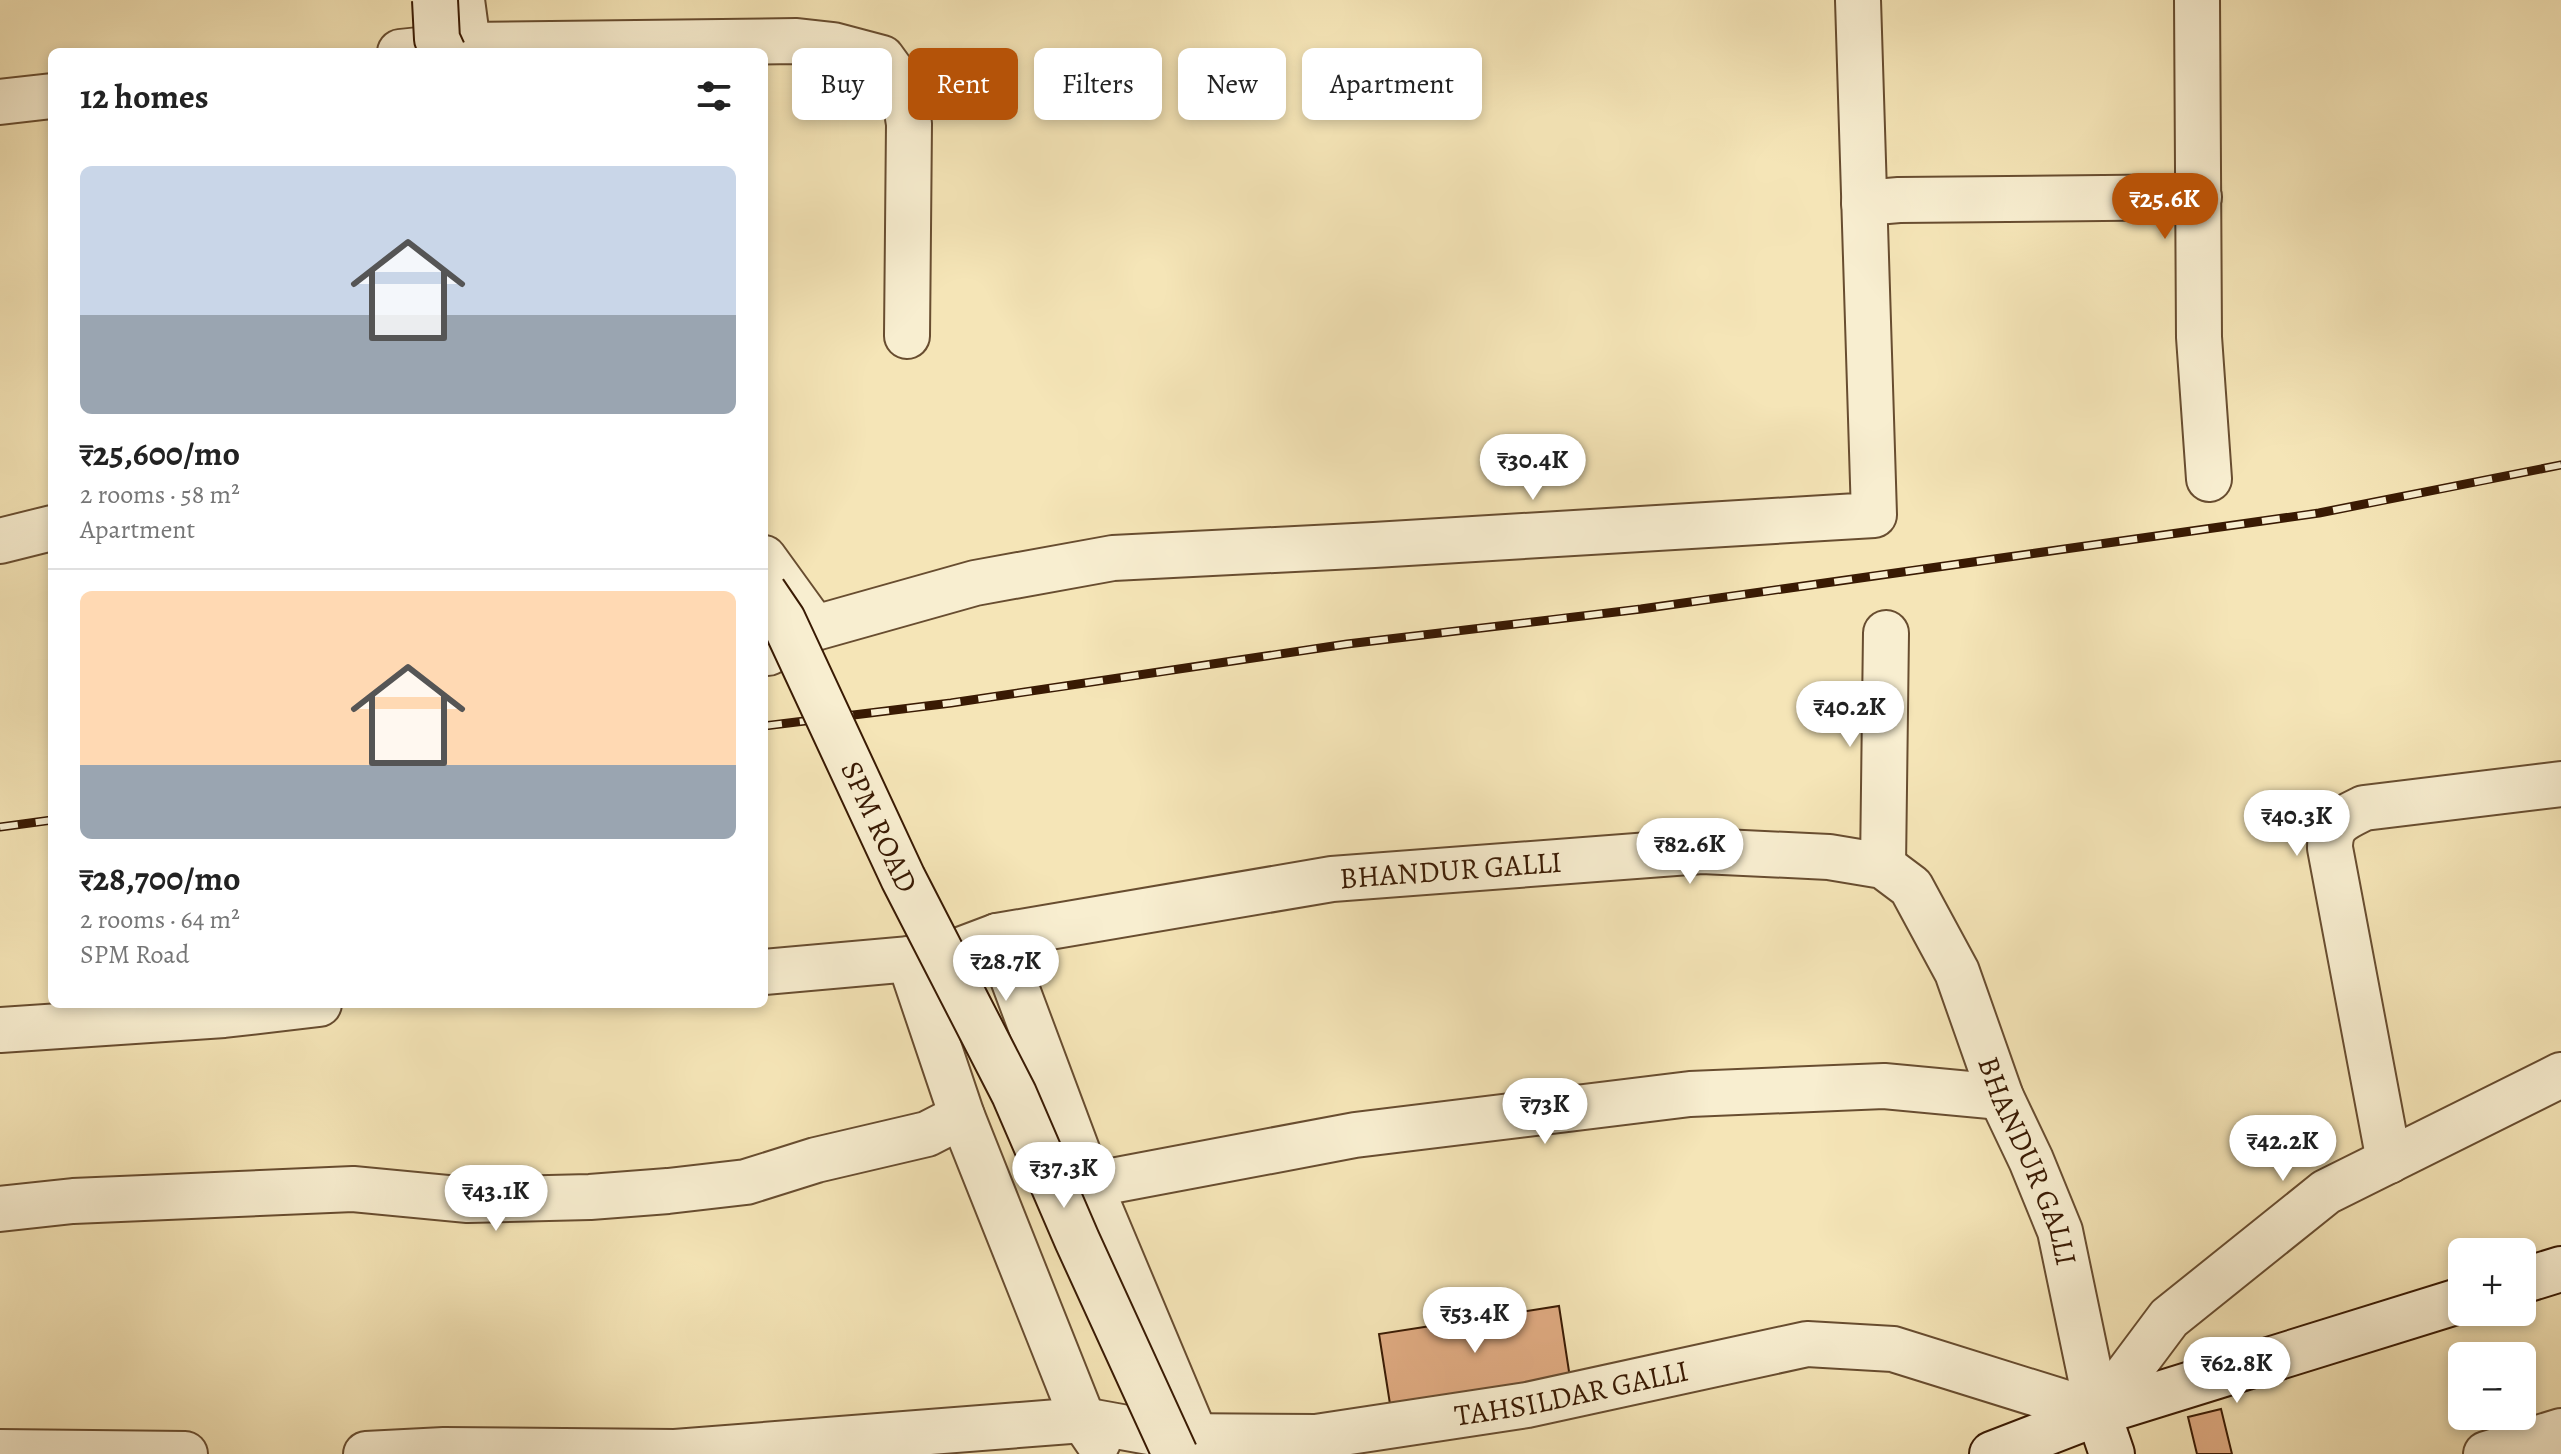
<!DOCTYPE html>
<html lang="en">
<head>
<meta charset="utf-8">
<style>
  :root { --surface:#fff; --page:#f2f2f2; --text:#222; --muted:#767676; --line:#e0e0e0; --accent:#b45309 }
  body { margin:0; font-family:Alegreya,serif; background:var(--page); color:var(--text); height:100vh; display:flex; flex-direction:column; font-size:30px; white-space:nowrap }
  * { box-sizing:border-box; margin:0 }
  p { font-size:26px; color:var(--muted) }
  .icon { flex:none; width:44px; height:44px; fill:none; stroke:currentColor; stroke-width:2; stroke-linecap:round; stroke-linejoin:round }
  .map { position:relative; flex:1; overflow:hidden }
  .details { position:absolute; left:48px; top:48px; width:720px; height:960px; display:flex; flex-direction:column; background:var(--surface); border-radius:12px; box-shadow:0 4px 12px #0003 }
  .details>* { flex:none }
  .banner { position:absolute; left:792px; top:48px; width:760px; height:72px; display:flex; gap:16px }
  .tools { position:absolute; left:2448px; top:1238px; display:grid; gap:16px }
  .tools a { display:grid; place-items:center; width:88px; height:88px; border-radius:12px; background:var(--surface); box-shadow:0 4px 12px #0003; font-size:40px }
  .price { position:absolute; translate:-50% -68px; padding:0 18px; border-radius:28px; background:#fff; color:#222; font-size:26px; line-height:52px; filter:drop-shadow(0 2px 4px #0008) }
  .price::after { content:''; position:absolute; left:50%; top:48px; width:24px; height:18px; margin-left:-12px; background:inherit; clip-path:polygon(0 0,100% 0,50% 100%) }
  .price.on { background:var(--accent); color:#fff }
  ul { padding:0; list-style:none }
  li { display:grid; align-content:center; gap:16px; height:424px; padding:0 32px }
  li+li { border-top:2px solid var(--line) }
  li span { display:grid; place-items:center; height:248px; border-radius:12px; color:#555 }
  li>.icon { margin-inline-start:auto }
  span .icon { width:144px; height:144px; fill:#fffc; stroke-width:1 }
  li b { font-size:34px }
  h2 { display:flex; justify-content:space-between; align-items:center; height:96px; padding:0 32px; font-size:34px }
  .pill { padding:0 28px; border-radius:12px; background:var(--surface); box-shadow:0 4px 12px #0003; font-size:28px; line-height:72px }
  .pill.on { background:var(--accent); color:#fff }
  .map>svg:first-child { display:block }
  .building { fill:#e0ab82; stroke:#391a03; stroke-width:2 }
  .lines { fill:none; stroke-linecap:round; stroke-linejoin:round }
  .street-casing { stroke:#684d30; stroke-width:48 }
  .secondary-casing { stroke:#391a03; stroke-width:48 }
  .street { stroke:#f8eed0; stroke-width:44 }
  .secondary { stroke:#f8eed0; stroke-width:44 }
  .rail-casing { stroke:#391a03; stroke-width:9 }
  .rail { stroke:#f8eed0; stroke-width:6; stroke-dasharray:18; stroke-linecap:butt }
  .secondary-bridge-casing { stroke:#391a03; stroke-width:48; stroke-linecap:butt }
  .secondary-bridge { stroke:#f8eed0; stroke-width:44 }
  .labels { text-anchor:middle; stroke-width:7; stroke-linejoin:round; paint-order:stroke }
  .street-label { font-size:30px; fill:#391a03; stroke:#f8eed0 }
</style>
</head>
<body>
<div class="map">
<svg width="2561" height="1454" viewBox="0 0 2561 1454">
  <rect width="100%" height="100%" fill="#f5e5b7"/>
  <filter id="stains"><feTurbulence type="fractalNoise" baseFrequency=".0025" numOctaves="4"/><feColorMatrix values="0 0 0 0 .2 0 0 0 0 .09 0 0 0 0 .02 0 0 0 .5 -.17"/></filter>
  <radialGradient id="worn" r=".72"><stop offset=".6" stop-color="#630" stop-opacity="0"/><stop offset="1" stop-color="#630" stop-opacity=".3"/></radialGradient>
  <!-- building -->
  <g class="building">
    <polygon points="1559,1306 1570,1378 1390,1404 1379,1334"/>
    <polygon points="2221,1409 2232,1454 2197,1454 2188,1417"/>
  </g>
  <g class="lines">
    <!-- street casing -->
    <g class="street-casing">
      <g id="street">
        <polyline points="462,0 469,52"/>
        <polyline points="2197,0 2199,337 2209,479"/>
        <polyline points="400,52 467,45 797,41 833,45 882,58 903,87 909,124 907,336"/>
        <polyline points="0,102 52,96"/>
        <polyline points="1864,203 1899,200 2199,197"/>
        <polyline points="0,541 52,528"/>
        <polyline points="764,558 811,623"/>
        <polyline points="764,653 768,653 815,628 975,583 1113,558 1374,545 1874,515 1858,0"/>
        <polyline points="1883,866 1886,633"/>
        <polyline points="997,936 1090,1185 1203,1454"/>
        <polyline points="909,959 962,1116 1083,1420 1098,1442"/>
        <path id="s1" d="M 764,972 L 944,956 L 997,936 L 1332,879 L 1702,851 L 1829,857 L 1883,866 L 1911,887 L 1957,972 L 2001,1097 L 2031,1160 L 2060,1231 L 2098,1413"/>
        <polyline points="0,1030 224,1015 319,1004"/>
        <path d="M 2389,1161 L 2330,848 C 2330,823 2342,819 2364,808 L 2561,784"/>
        <polyline points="1090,1185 1355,1135 1690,1094 1884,1086 2001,1097"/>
        <polyline points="0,1209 73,1201 353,1189 468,1200 590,1197 668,1191 746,1182 816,1160 927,1134 962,1116"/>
        <polyline points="2098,1413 2169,1318 2326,1192 2561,1075"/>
        <polyline points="0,1452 185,1454"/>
        <path id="s2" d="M 366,1454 L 444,1450 L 675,1452 L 1083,1420 L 1171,1436 L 1316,1437 L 1527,1405 L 1807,1344 L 1893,1349 L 2098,1413"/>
        <polyline points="2486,1454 2561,1431"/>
      </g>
    </g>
    <!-- secondary casing -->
    <g class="secondary-casing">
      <g id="secondary">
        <polyline points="2522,1281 2561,1269"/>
        <polyline points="2098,1413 2112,1454"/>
        <polyline points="1992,1454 2098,1413 2462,1300"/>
      </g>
    </g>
    <!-- street -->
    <use href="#street" class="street"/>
    <!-- secondary -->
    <use href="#secondary" class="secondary"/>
    <!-- rail casing -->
    <g class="rail-casing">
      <g id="rail">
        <polyline points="764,726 951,703 1347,644 1641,609 2319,513 2561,465"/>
        <polyline points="0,827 52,820"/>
      </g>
    </g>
    <!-- rail -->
    <use href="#rail" class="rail"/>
    <!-- secondary-bridge casing -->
    <g class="secondary-bridge-casing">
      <g id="secondary-bridge">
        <polyline points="435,0 437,39 443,52"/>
        <path id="s3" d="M 764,592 L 783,620 L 903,878 L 1014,1094 L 1077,1240 L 1175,1454"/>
      </g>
    </g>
    <!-- secondary-bridge -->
    <use href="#secondary-bridge" class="secondary-bridge"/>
  </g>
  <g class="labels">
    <!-- street labels -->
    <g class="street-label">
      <text dy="10" stroke="none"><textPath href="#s3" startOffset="262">SPM ROAD</textPath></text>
      <text dy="10" stroke="none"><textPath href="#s1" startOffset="696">BHANDUR GALLI</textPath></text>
      <text dy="10" stroke="none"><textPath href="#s1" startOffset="1464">BHANDUR GALLI</textPath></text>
      <text dy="10" stroke="none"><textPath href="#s2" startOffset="1212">TAHSILDAR GALLI</textPath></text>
    </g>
  </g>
  <rect width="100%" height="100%" filter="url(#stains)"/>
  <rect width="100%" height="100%" fill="url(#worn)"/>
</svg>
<div class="tools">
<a>+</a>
<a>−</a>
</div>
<b class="price on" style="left:2165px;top:241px">₹25.6K</b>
<b class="price" style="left:1533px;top:502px">₹30.4K</b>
<b class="price" style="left:1850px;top:749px">₹40.2K</b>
<b class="price" style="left:2297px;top:858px">₹40.3K</b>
<b class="price" style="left:1690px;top:886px">₹82.6K</b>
<b class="price" style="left:1006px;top:1003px">₹28.7K</b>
<b class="price" style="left:1545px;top:1146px">₹73K</b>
<b class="price" style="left:2283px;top:1183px">₹42.2K</b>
<b class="price" style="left:1064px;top:1210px">₹37.3K</b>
<b class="price" style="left:496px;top:1233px">₹43.1K</b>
<b class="price" style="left:1475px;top:1355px">₹53.4K</b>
<b class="price" style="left:2237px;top:1405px">₹62.8K</b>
<div class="banner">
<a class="pill">Buy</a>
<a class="pill on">Rent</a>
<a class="pill">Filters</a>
<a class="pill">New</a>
<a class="pill">Apartment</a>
</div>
<section class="details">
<h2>12 homes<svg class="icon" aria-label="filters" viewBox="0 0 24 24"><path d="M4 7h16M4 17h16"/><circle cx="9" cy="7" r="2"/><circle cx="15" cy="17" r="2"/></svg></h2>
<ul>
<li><span style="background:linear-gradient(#c9d6e8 60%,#9aa5b1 0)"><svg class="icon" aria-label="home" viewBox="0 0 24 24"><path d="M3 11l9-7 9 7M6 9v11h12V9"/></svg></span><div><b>₹25,600/mo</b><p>2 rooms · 58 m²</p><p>Apartment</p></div></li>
<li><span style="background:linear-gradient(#ffd9b3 70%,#9aa5b1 0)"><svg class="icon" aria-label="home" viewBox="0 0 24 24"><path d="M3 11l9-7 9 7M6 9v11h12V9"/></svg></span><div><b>₹28,700/mo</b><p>2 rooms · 64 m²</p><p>SPM Road</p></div></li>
</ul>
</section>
</div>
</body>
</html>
